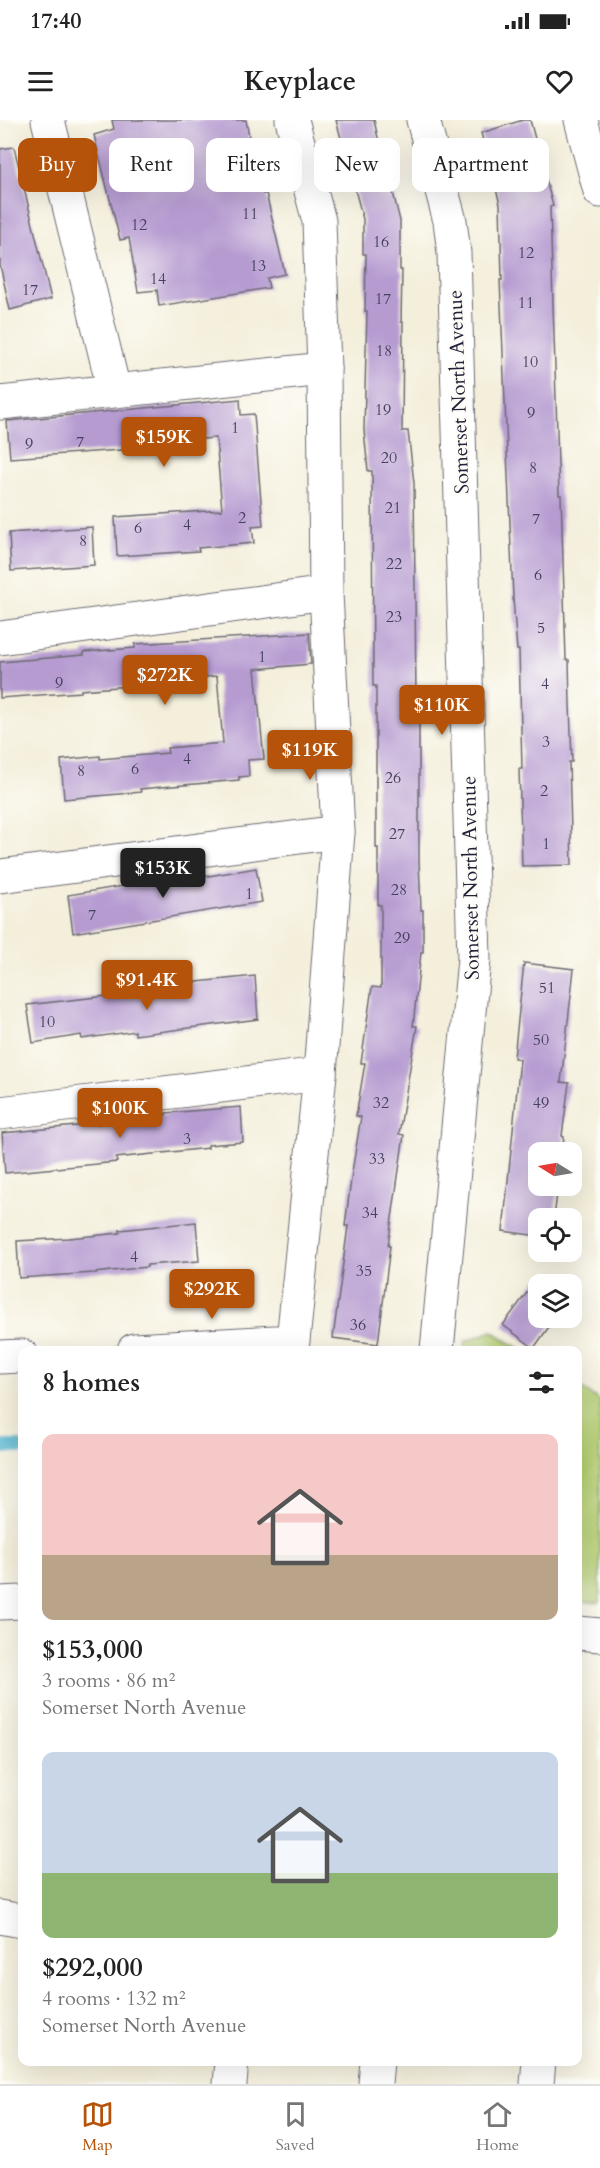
<!DOCTYPE html>
<html lang="en">
<head>
<meta charset="utf-8">
<style>
  :root { --surface:#fff; --page:#f6f6f6; --text:#222; --muted:#767676; --line:#e0e0e0; --accent:#b45309 }
  body { margin:0; font-family:Cardo,serif; background:var(--page); color:var(--text); height:100vh; display:flex; flex-direction:column; font-size:22px; white-space:nowrap }
  * { box-sizing:border-box; margin:0 }
  p { font-size:20px; color:var(--muted) }
  .icon { flex:none; width:33px; height:33px; fill:none; stroke:currentColor; stroke-width:2; stroke-linecap:round; stroke-linejoin:round }
  .map { position:relative; flex:1; overflow:hidden }
  .sheet { position:absolute; left:18px; top:1226px; width:564px; height:720px; display:flex; flex-direction:column; background:var(--surface); border-radius:12px; box-shadow:0 6px 24px #0002 }
  .sheet>* { flex:none }
  .banner { position:absolute; left:18px; top:18px; width:564px; height:54px; display:flex; gap:12px }
  .needle { width:39px; rotate:281deg }
  .fabs { position:absolute; left:528px; top:1022px; display:grid; gap:12px }
  .fabs a { display:grid; place-items:center; width:54px; height:54px; border-radius:12px; background:var(--surface); box-shadow:0 6px 24px #0002; font-size:30px }
  .price { position:absolute; translate:-50% -51px; padding:0 14px; border-radius:6px; background:var(--accent); color:#fff; font-size:20px; line-height:39px; filter:drop-shadow(0 2px 3px #0008) }
  .price::after { content:''; position:absolute; left:50%; top:36px; width:18px; height:14px; margin-left:-9px; background:inherit; clip-path:polygon(0 0,100% 0,50% 100%) }
  .price.current { background:#222; color:#fff }
  ul { padding:0; list-style:none }
  li { display:grid; align-content:center; gap:12px; height:318px; padding:0 24px }
  li span { display:grid; place-items:center; height:186px; border-radius:12px; color:#555 }
  li>.icon { margin-inline-start:auto }
  span .icon { width:108px; height:108px; fill:#fffc; stroke-width:1 }
  li b { font-size:26px }
  h2 { display:flex; justify-content:space-between; align-items:center; height:72px; padding:0 24px; font-size:26px }
  .chip { padding:0 21px; border-radius:12px; background:var(--surface); box-shadow:0 6px 24px #0002; font-size:21px; line-height:54px }
  .chip.current { background:var(--accent); color:#fff }
  .status { display:flex; justify-content:space-between; align-items:center; height:42px; padding:0 30px; background:var(--surface); direction:ltr }
  .status svg { height:16px; fill:currentColor }
  header { display:flex; justify-content:space-between; align-items:center; height:78px; padding:0 24px; background:var(--surface); font-size:27px; font-weight:800 }
  .tab-bar { display:flex; justify-content:space-around; align-items:center; height:84px; border-top:2px solid var(--line); background:var(--surface); font-size:16px; color:var(--muted) }
  .tab-bar a { display:grid; justify-items:center; gap:3px }
  .tab-bar .current { color:var(--accent) }
  .map>svg:first-child { display:block }
  .green { fill:#b3cd72; stroke:#6a7856; stroke-width:1.5 }
  .lines { fill:none; stroke-linecap:round; stroke-linejoin:round }
  .stream { stroke:#4eb1cd; stroke-width:14 }
  .building { fill:#b69bd1 }
  .minor-casing { stroke:#6c6a73; stroke-width:35 }
  .minor { stroke:#fff; stroke-width:33 }
  .labels { text-anchor:middle; stroke-width:4.5; stroke-linejoin:round; paint-order:stroke }
  .number-label { font-size:16px; fill:#474060 }
  .street-label { font-size:20px; fill:#22223b; stroke:#fdfcf7 }
</style>
</head>
<body>
<div class="status"><b>17:40</b><svg viewBox="0 0 49 12"><path d="M0 12V9h3v3zM5 12V6h3v6zM10 12V3h3v9zM15 12V0h3v12zM26 1h20v11H26zM47 4h2v5h-2z"/></svg></div>
<header><svg class="icon" aria-label="menu" viewBox="0 0 24 24"><path d="M4 6h16M4 12h16M4 18h16"/></svg>Keyplace<svg class="icon" aria-label="heart" viewBox="0 0 24 24"><path d="M12 20l-8-8c-3-5 5-10 8-4 3-6 11-1 8 4z"/></svg></header>
<div class="map">
<svg width="600" height="1964" viewBox="0 0 600 1964">
  <rect width="100%" height="100%" fill="#fdfcf7"/>
  <filter id="ink" filterUnits="userSpaceOnUse"><feTurbulence type="fractalNoise" baseFrequency=".0167" numOctaves="2"/><feDisplacementMap in="SourceGraphic" scale="12" xChannelSelector="R" yChannelSelector="G"/><feConvolveMatrix kernelMatrix="1 2 1 2 8 2 1 2 1" color-interpolation-filters="sRGB"/></filter>
  <filter id="wash" filterUnits="userSpaceOnUse"><feTurbulence type="fractalNoise" baseFrequency=".008" numOctaves="4" result="noise"/><feDisplacementMap in="SourceGraphic" scale="24" xChannelSelector="R" yChannelSelector="G"/><feGaussianBlur stdDeviation="1.35" result="paint"/><feColorMatrix in="noise" values="0 0 0 0 0 0 0 0 0 0 0 0 0 0 0 0 0 1.4 0 .05"/><feComposite in="paint" operator="in"/></filter>
  <g filter="url(#wash)">
    <rect width="100%" height="100%" fill="#f4efdb"/>
    <!-- green -->
    <g class="green">
      <polygon points="492,1211 521,1230 465,1230 466,1221"/>
      <polygon points="578,1266 600,1281 600,1483 578,1481"/>
    </g>
    <g class="lines">
      <!-- stream -->
      <polyline class="stream" points="0,1327 22,1327"/>
    </g>
    <g id="blocks">
      <!-- building -->
      <g class="building">
        <polygon points="112,0 246,0 253,37 256,36 263,74 266,73 285,154 267,158 269,168 159,186 157,170 138,172 129,118 120,120 94,15 114,9"/>
        <polygon points="336,0 374,0 380,27 382,27 400,101 400,150 402,150 401,202 403,202 402,311 408,311 414,363 416,581 419,581 419,742 421,790 423,790 423,832 421,832 413,906 417,906 399,1014 404,1015 388,1126 390,1126 378,1224 333,1218 348,1106 345,1106 352,1052 361,997 356,996 365,943 361,943 372,867 381,868 381,785 378,785 378,728 376,728 376,566 373,566 372,351 368,351 364,310 367,191 365,191 366,134 363,134 363,99"/>
        <polygon points="523,0 530,0 553,86 550,87 559,375 561,375 566,540 569,540 570,584 572,642 569,642 572,745 522,746 519,649 522,649 519,530 517,530 513,478 500,160 502,160 500,84 481,13"/>
        <polygon points="14,27 51,179 10,190 0,145 0,29"/>
        <polygon points="240,279 241,295 254,294 263,406 252,407 254,423 198,428 199,431 117,436 115,397 222,390 216,318 147,323 148,328 10,338 7,301"/>
        <polygon points="92,407 94,445 11,451 9,413"/>
        <polygon points="309,513 311,544 255,549 264,639 248,640 249,656 239,657 239,660 140,669 141,672 64,679 61,640 100,636 100,639 168,633 167,628 223,623 217,556 129,564 129,566 81,570 81,572 0,578 0,542 84,535 84,532 135,528 135,524"/>
        <polygon points="256,748 262,782 73,813 68,775 202,753 202,757"/>
        <polygon points="524,843 574,849 561,962 569,963 562,1016 564,1017 562,1032 538,1032 538,1065 558,1065 554,1098 538,1098 538,1116 503,1111 520,939 514,938"/>
        <polygon points="255,856 258,899 135,915 135,911 82,919 81,915 33,923 27,885 177,868 177,864"/>
        <polygon points="241,987 243,1022 208,1025 208,1028 116,1038 117,1042 5,1053 2,1013 119,1002 119,998 166,995 166,993"/>
        <polygon points="196,1102 199,1141 147,1145 147,1147 94,1153 19,1158 17,1121 69,1118 120,1113 120,1110"/>
        <polygon points="537,1159 544,1164 538,1164 538,1197 556,1197 534,1228 503,1205"/>
      </g>
    </g>
  </g>
  <g filter="url(#ink)">
    <use href="#blocks" fill-opacity="0" stroke="#6c6a73" stroke-width="1.5"/>
    <g class="lines">
      <!-- minor casing -->
      <g class="minor-casing">
        <g id="minor">
          <polyline points="48,0 114,270"/>
          <polyline points="423,0 450,101 454,133 474,839 437,1230"/>
          <polyline points="581,0 600,71"/>
          <polyline points="0,283 324,249"/>
          <polyline points="0,518 326,473"/>
          <polyline points="0,756 338,712"/>
          <polyline points="0,993 320,954"/>
          <polyline points="134,1230 293,1221 320,954 338,712 326,473 324,249 319,101 292,0"/>
          <polyline points="0,1237 22,1236"/>
          <polyline points="0,1483 22,1482"/>
          <polyline points="578,1513 600,1515"/>
          <polyline points="0,1797 22,1801"/>
          <polyline points="230,1964 232,1941"/>
          <polyline points="375,1964 377,1941"/>
          <polyline points="537,1964 539,1941"/>
        </g>
      </g>
      <!-- minor -->
      <use href="#minor" class="minor"/>
    </g>
  </g>
  <g class="labels">
    <!-- number labels -->
    <g class="number-label">
      <text x="250" y="99">11</text>
      <text x="139" y="110">12</text>
      <text x="381" y="127">16</text>
      <text x="526" y="138">12</text>
      <text x="258" y="151">13</text>
      <text x="158" y="164">14</text>
      <text x="30" y="175">17</text>
      <text x="383" y="184">17</text>
      <text x="526" y="188">11</text>
      <text x="384" y="236">18</text>
      <text x="530" y="247">10</text>
      <text x="383" y="295">19</text>
      <text x="531" y="298">9</text>
      <text x="235" y="313">1</text>
      <text x="80" y="327">7</text>
      <text x="29" y="329">9</text>
      <text x="389" y="343">20</text>
      <text x="533" y="353">8</text>
      <text x="393" y="393">21</text>
      <text x="242" y="403">2</text>
      <text x="536" y="404">7</text>
      <text x="187" y="410">4</text>
      <text x="138" y="413">6</text>
      <text x="83" y="426">8</text>
      <text x="394" y="449">22</text>
      <text x="538" y="460">6</text>
      <text x="394" y="502">23</text>
      <text x="541" y="513">5</text>
      <text x="262" y="542">1</text>
      <text x="59" y="568">9</text>
      <text x="545" y="569">4</text>
      <text x="546" y="627">3</text>
      <text x="187" y="644">4</text>
      <text x="135" y="654">6</text>
      <text x="81" y="656">8</text>
      <text x="393" y="663">26</text>
      <text x="544" y="676">2</text>
      <text x="397" y="719">27</text>
      <text x="546" y="729">1</text>
      <text x="399" y="775">28</text>
      <text x="249" y="779">1</text>
      <text x="92" y="800">7</text>
      <text x="402" y="823">29</text>
      <text x="547" y="873">51</text>
      <text x="47" y="907">10</text>
      <text x="541" y="925">50</text>
      <text x="381" y="988">32</text>
      <text x="541" y="988">49</text>
      <text x="187" y="1024">3</text>
      <text x="377" y="1044">33</text>
      <text x="370" y="1098">34</text>
      <text x="134" y="1142">4</text>
      <text x="364" y="1156">35</text>
      <text x="358" y="1210">36</text>
    </g>
    <!-- street labels -->
    <g class="street-label">
      <text transform="translate(458 272) rotate(-92)" y="7">Somerset North Avenue</text>
      <text transform="translate(470 758) rotate(-91)" y="7">Somerset North Avenue</text>
    </g>
  </g>
</svg>
<div class="fabs">
<a><svg class="needle" viewBox="-14 -14 28 28"><path d="M0-13l5 13h-10z" fill="#e53935"/><path d="M0 13l5-13h-10z" fill="#767676"/></svg></a>
<a><svg class="icon" aria-label="locate" viewBox="0 0 24 24"><circle cx="12" cy="12" r="6"/><path d="M12 2v4M12 18v4M2 12h4M18 12h4"/></svg></a>
<a><svg class="icon" aria-label="layers" viewBox="0 0 24 24"><path d="M12 4l9 5-9 5-9-5zM3 14l9 5 9-5"/></svg></a>
</div>
<b class="price" style="left:164px;top:348px">$159K</b>
<b class="price" style="left:165px;top:586px">$272K</b>
<b class="price" style="left:442px;top:616px">$110K</b>
<b class="price" style="left:310px;top:661px">$119K</b>
<b class="price current" style="left:163px;top:779px">$153K</b>
<b class="price" style="left:147px;top:891px">$91.4K</b>
<b class="price" style="left:120px;top:1019px">$100K</b>
<b class="price" style="left:212px;top:1200px">$292K</b>
<div class="banner">
<a class="chip current">Buy</a>
<a class="chip">Rent</a>
<a class="chip">Filters</a>
<a class="chip">New</a>
<a class="chip">Apartment</a>
</div>
<section class="sheet">
<h2>8 homes<svg class="icon" aria-label="filters" viewBox="0 0 24 24"><path d="M4 7h16M4 17h16"/><circle cx="9" cy="7" r="2"/><circle cx="15" cy="17" r="2"/></svg></h2>
<ul>
<li><span style="background:linear-gradient(#f6c9c9 65%,#b9a48a 0)"><svg class="icon" aria-label="home" viewBox="0 0 24 24"><path d="M3 11l9-7 9 7M6 9v11h12V9"/></svg></span><div><b>$153,000</b><p>3 rooms · 86 m²</p><p>Somerset North Avenue</p></div></li>
<li><span style="background:linear-gradient(#c9d6e8 65%,#8fb573 0)"><svg class="icon" aria-label="home" viewBox="0 0 24 24"><path d="M3 11l9-7 9 7M6 9v11h12V9"/></svg></span><div><b>$292,000</b><p>4 rooms · 132 m²</p><p>Somerset North Avenue</p></div></li>
</ul>
</section>
</div>
<nav class="tab-bar">
<a class="current"><svg class="icon" aria-label="map" viewBox="0 0 24 24"><path d="M3 6l6-2 6 2 6-2v14l-6 2-6-2-6 2zM9 4v14M15 6v14"/></svg>Map</a>
<a><svg class="icon" aria-label="saved" viewBox="0 0 24 24"><path d="M7 4h10v16l-5-4-5 4z"/></svg>Saved</a>
<a><svg class="icon" aria-label="home" viewBox="0 0 24 24"><path d="M3 11l9-7 9 7M6 9v11h12V9"/></svg>Home</a>
</nav>
</body>
</html>
